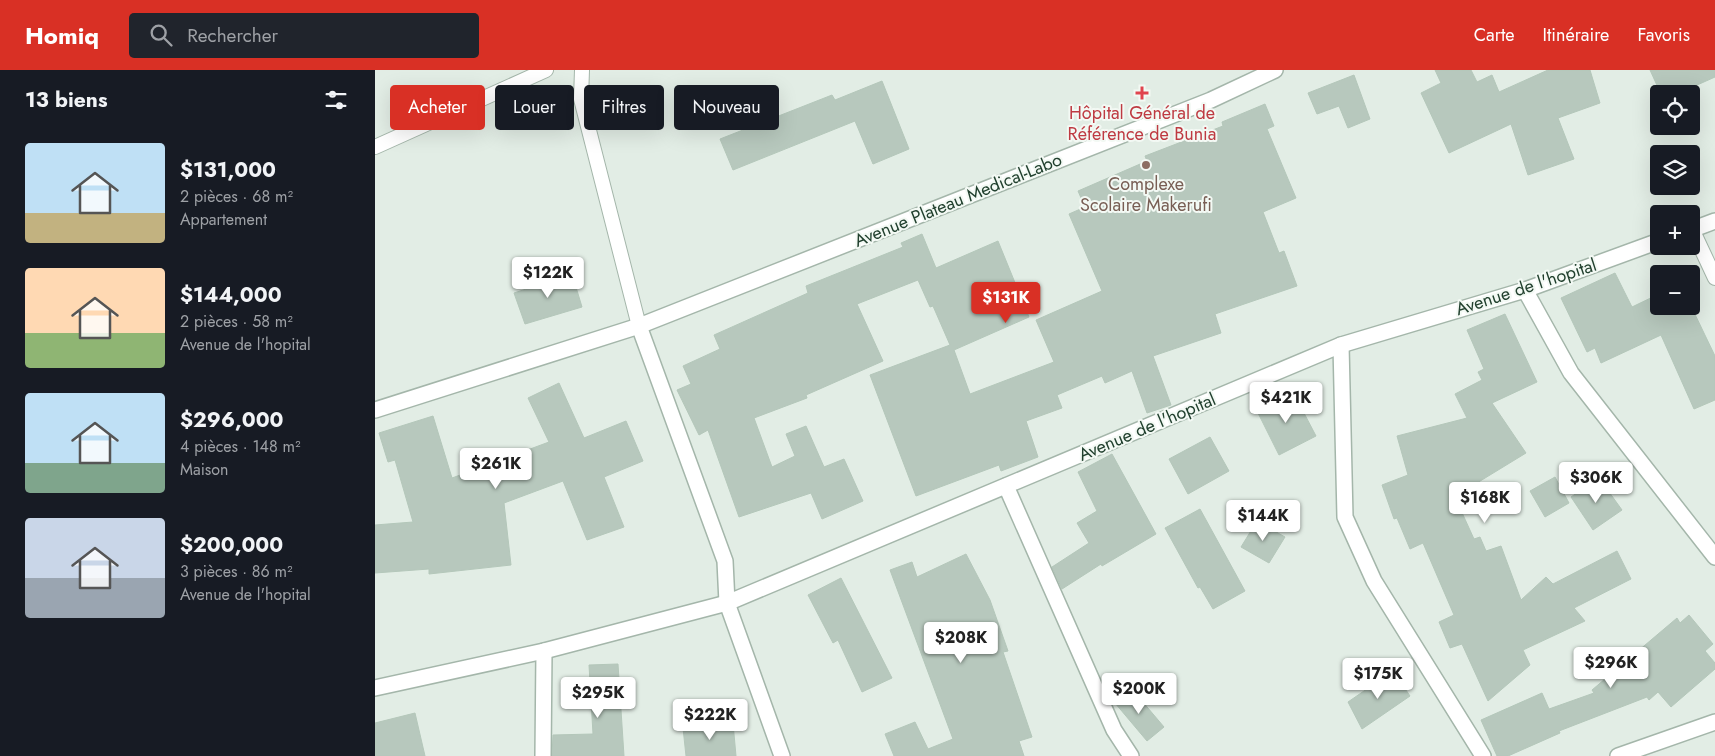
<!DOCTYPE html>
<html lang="fr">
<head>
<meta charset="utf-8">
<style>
  :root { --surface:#171b24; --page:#20242c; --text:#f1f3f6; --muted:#9ea1a6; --accent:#d93025 }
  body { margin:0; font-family:Jost,sans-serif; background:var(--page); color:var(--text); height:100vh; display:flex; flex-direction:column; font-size:19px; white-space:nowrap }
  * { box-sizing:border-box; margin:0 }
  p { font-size:16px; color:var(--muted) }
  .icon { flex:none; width:28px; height:28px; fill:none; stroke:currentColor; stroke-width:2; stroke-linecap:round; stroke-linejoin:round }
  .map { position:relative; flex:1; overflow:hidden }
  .side { display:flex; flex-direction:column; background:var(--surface); width:375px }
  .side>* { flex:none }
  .guide { position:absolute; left:15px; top:15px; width:475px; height:45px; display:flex; gap:10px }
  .controls { position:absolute; left:1275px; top:15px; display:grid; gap:10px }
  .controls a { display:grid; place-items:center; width:50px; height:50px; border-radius:5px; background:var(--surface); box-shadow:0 5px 20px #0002; font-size:25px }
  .price { position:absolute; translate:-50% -42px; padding:0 11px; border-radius:5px; background:#fff; color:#222; font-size:16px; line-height:32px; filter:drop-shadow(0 1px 2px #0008) }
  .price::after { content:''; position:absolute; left:50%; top:30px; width:15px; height:11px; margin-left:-8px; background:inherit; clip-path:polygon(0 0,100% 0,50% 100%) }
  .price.on { background:var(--accent); color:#fff }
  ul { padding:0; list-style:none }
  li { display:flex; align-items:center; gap:15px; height:125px; padding:0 25px }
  li span { display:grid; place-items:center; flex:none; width:140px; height:100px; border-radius:5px; color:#555 }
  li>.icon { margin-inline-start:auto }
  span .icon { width:60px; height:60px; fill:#fffc; stroke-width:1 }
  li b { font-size:21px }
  h2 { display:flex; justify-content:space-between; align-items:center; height:60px; padding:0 25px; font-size:21px }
  .tag { padding:0 18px; border-radius:5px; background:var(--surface); box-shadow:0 5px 20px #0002; font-size:18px; line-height:45px }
  .tag.on { background:var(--accent); color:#fff }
  header { display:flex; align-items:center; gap:30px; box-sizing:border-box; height:70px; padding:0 25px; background:var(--accent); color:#fff }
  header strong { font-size:24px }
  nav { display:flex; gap:28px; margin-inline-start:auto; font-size:18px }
  .search { width:350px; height:45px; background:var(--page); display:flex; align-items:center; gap:12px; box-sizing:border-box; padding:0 18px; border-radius:5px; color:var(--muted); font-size:19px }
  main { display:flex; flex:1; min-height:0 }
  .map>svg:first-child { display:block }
  .building { fill:#b7c8bd; stroke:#b4c7ba }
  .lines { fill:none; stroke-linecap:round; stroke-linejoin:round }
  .lane-casing { stroke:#a4b6aa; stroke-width:16 }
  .street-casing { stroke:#a4b6aa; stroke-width:18 }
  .lane { stroke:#fff; stroke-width:14 }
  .street { stroke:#fff; stroke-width:15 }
  .health-dot { fill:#e0444e; stroke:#f3f9f4; stroke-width:2 }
  .education-dot { fill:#8d6e63; stroke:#f3f9f4; stroke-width:2 }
  .labels { text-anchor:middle; stroke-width:4; stroke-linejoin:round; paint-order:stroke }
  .health-label { font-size:18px; fill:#be3a42; stroke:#f3f9f4 }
  .education-label { font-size:18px; fill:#785e54; stroke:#f3f9f4 }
  .street-label { font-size:18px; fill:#21402e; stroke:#f3f9f4 }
</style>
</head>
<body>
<header>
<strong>Homiq</strong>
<div class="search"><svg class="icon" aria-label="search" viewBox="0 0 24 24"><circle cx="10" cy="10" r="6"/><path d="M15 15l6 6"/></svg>Rechercher</div>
<nav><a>Carte</a><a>Itinéraire</a><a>Favoris</a></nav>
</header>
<main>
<section class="side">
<h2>13 biens<svg class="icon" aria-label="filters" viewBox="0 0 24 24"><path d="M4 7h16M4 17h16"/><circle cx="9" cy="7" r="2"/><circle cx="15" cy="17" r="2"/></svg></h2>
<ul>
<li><span style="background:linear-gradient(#bfe0f5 70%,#c2b280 0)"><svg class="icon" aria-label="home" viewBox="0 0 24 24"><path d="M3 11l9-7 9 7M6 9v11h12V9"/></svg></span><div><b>$131,000</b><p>2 pièces · 68 m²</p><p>Appartement</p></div></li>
<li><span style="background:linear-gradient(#ffd9b3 65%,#8fb573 0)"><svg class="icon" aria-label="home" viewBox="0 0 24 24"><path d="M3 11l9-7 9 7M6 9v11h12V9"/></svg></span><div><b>$144,000</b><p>2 pièces · 58 m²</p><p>Avenue de l'hopital</p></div></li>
<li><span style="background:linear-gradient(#bfe0f5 70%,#7fa58c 0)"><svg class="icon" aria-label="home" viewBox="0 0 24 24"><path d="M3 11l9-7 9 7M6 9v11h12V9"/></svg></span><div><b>$296,000</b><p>4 pièces · 148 m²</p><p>Maison</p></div></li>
<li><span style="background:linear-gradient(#c9d6e8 60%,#9aa5b1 0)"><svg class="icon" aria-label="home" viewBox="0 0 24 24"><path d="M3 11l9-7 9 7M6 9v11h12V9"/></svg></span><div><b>$200,000</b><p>3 pièces · 86 m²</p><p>Avenue de l'hopital</p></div></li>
</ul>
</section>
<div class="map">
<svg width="1340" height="686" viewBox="0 0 1340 686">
  <rect width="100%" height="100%" fill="#e2ede5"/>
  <!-- building -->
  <g class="building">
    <polygon points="1060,0 1096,0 1102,12 1117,5 1124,22 1173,0 1215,0 1225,33 1183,48 1199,89 1153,105 1136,54 1074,83 1046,23 1066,13"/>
    <polygon points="1275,0 1340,0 1340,7 1302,24 1286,24"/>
    <polygon points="979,5 995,49 973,58 964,36 942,44 933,23"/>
    <polygon points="507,11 534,79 498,94 480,51 358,100 345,69 457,25 460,30"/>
    <polygon points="890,34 899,56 892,59 921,128 888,142 904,183 909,181 922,216 840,244 846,263 778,286 796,335 772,343 757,301 730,313 727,306 682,325 687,338 651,351 663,387 626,401 624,395 541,426 495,305 575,275 558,236 555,237 543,210 482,234 508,291 431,325 432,328 379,348 397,397 420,386 411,364 431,356 449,397 469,389 488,431 447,449 436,423 364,447 333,360 324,365 302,320 316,314 308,296 345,279 339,265 433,223 431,216 528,177 526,173 547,164 561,198 623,171 654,247 579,280 595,324 679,292 661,250 727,221 694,144 710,137 703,121 772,91 770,86 848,56 847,52"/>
    <polygon points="1240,203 1257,237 1284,224 1284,236 1316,236 1340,286 1340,330 1319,339 1286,265 1226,293 1220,278 1212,282 1186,228"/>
    <polygon points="197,204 207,237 150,254 139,223"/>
    <polygon points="1130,244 1162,312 1117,333 1151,383 1097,416 1098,419 1079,425 1099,469 1105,467 1111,481 1126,476 1146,530 1171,507 1178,514 1242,481 1256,509 1199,538 1210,551 1148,580 1155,595 1113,631 1087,574 1075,578 1064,552 1079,545 1048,473 1035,479 1022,448 1019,449 1007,415 1033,405 1022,366 1092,348 1080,324 1107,310 1103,302 1109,299 1092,260"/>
    <polygon points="184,313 209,368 251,351 268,391 229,407 249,457 212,470 188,411 129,433 136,495 54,504 54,499 0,503 0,455 38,452 20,390 13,392 4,363 58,346 77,408 174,372 153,328"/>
    <polygon points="918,322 941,366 904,385 882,341"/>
    <polygon points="835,367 854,401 813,424 794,389"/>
    <polygon points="737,384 781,464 727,496 726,494 687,519 677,497 714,473 702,453 722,441 703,402"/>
    <polygon points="1180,407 1194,433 1170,447 1155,421"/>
    <polygon points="1224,408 1247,440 1218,460 1196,427"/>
    <polygon points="825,439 870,521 838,539 825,517 823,518 790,458"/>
    <polygon points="882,451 910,467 894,493 866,477"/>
    <polygon points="591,484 615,530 633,581 628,582 657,667 644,671 649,686 519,686 510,664 540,652 553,679 578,669 515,500 537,492 542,507"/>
    <polygon points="466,508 517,608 487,622 463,570 458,573 433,525"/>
    <polygon points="1314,545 1338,574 1330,581 1340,593 1340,599 1296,637 1283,622 1274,630 1272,627 1184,661 1185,663 1133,686 1122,686 1106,650 1167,623 1174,639 1219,623 1217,620 1302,548 1305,553"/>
    <polygon points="243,594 249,686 177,686 178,665 218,664 214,595"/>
    <polygon points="1018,601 1035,626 987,659 973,632"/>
    <polygon points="756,618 789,657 772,671 740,633"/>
    <polygon points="40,643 50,686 0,686 0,653"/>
    <polygon points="358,653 361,686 311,686 308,658"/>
  </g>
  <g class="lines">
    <!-- lane casing -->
    <g class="lane-casing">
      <g id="lane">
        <polyline points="207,0 206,29 264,256"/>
        <polyline points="0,77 171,0"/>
        <polyline points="1317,159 1340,208"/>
      </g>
    </g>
    <!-- street casing -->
    <g class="street-casing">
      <g id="street">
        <polyline points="1316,160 1340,151"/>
        <polyline points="1150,220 1196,303 1340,487"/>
        <polyline points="264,256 350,491 352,533 407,686"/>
        <polyline points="966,275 970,447 999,511 1108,686"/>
        <polyline points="0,340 264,256 836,30 900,0"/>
        <polyline points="631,416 739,660 756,686"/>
        <polyline points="0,618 169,581 352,533 966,275 1150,220 1284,171"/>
        <polyline points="168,686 169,581"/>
        <polyline points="1243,686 1340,652"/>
      </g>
    </g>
    <!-- lane -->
    <use href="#lane" class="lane"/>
    <!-- street -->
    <use href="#street" class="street"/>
  </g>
  <!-- markers -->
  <path class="health-dot" d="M764.5 15.5h5v5h5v5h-5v5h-5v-5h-5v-5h5z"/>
  <circle class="education-dot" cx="771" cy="95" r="5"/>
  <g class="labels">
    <!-- health labels -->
    <g class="health-label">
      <text x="767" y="49">Hôpital Général de<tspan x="767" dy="21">Référence de Bunia</tspan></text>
    </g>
    <!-- education labels -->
    <g class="education-label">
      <text x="771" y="120">Complexe<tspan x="771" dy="21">Scolaire Makerufi</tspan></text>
    </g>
    <!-- street labels -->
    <g class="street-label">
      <text transform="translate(583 130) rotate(-22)" y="6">Avenue Plateau Medical-Labo</text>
      <text transform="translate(1151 217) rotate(-18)" y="6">Avenue de l'hopital</text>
      <text transform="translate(772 357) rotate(-23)" y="6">Avenue de l'hopital</text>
    </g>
  </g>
</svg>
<div class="controls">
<a><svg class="icon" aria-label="locate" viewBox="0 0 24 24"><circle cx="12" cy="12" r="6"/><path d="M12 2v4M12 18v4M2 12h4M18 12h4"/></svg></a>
<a><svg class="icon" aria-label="layers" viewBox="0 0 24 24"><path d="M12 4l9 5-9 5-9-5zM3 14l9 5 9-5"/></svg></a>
<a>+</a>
<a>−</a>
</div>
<b class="price" style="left:173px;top:229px">$122K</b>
<b class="price on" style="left:631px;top:254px">$131K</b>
<b class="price" style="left:911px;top:354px">$421K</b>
<b class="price" style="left:121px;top:420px">$261K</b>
<b class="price" style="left:1221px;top:434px">$306K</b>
<b class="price" style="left:1110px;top:454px">$168K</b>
<b class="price" style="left:888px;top:472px">$144K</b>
<b class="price" style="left:586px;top:594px">$208K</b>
<b class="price" style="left:1236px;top:619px">$296K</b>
<b class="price" style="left:1003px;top:630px">$175K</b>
<b class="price" style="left:764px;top:645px">$200K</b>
<b class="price" style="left:223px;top:649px">$295K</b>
<b class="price" style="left:335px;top:671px">$222K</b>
<div class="guide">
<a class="tag on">Acheter</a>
<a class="tag">Louer</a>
<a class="tag">Filtres</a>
<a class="tag">Nouveau</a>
</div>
</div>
</main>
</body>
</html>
